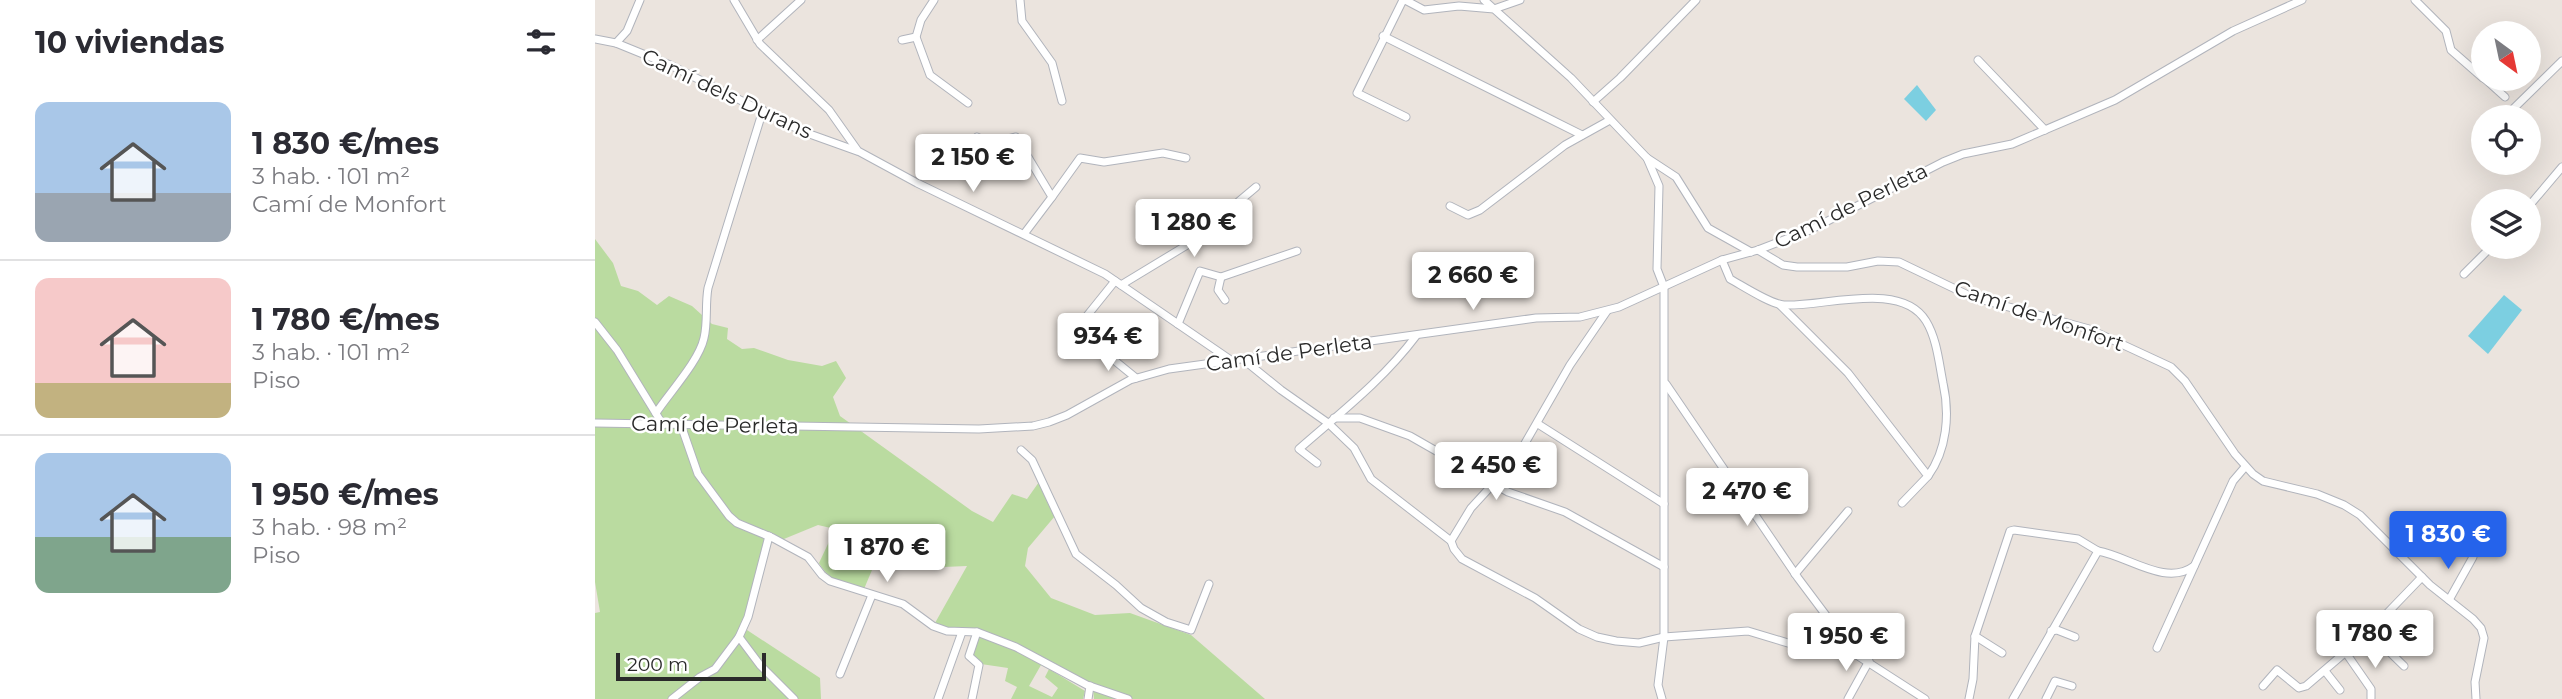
<!DOCTYPE html>
<html lang="es">
<head>
<meta charset="utf-8">
<style>
  :root { --surface:#fff; --page:#f2f2f3; --text:#2b2b33; --muted:#7c7c81; --line:#e1e1e2; --accent:#2563eb }
  body { margin:0; font-family:Montserrat,sans-serif; background:var(--page); color:var(--text); height:100vh; display:flex; flex-direction:column; font-size:26px; white-space:nowrap }
  * { box-sizing:border-box; margin:0 }
  p { font-size:23px; color:var(--muted) }
  .icon { flex:none; width:38px; height:38px; fill:none; stroke:currentColor; stroke-width:2; stroke-linecap:round; stroke-linejoin:round }
  .map { position:relative; flex:1; overflow:hidden }
  .drawer { display:flex; flex-direction:column; background:var(--surface); width:595px }
  .drawer>* { flex:none }
  .needle { width:46px; rotate:147deg }
  .fabs { position:absolute; left:1876px; top:21px; display:grid; gap:14px }
  .fabs a { display:grid; place-items:center; width:70px; height:70px; border-radius:50%; background:var(--surface); box-shadow:0 7px 28px #0002; font-size:35px }
  .scale { position:absolute; left:21px; bottom:18px; width:150px; box-sizing:border-box; padding-left:7px; border:4px solid #2a2a2a; border-top:0; font-size:19px; line-height:24px; white-space:nowrap; color:#2a2a2a; -webkit-text-stroke:5px #fff; paint-order:stroke }
  .price { position:absolute; translate:-50% -60px; padding:0 16px; border-radius:7px; background:#fff; color:#222; font-size:23px; line-height:46px; filter:drop-shadow(0 2px 4px #0008) }
  .price::after { content:''; position:absolute; left:50%; top:42px; width:21px; height:16px; margin-left:-10px; background:inherit; clip-path:polygon(0 0,100% 0,50% 100%) }
  .price.on { background:var(--accent); color:#fff }
  ul { padding:0; list-style:none }
  li { display:flex; align-items:center; gap:21px; height:175px; padding:0 35px }
  li+li { border-top:2px solid var(--line) }
  li span { display:grid; place-items:center; flex:none; width:196px; height:140px; border-radius:14px; color:#555 }
  li>.icon { margin-inline-start:auto }
  span .icon { width:84px; height:84px; fill:#fffc; stroke-width:1 }
  li b { font-size:30px }
  h2 { display:flex; justify-content:space-between; align-items:center; height:84px; padding:0 35px; font-size:30px }
  main { display:flex; flex:1; min-height:0 }
  .map>svg:first-child { display:block }
  .green { fill:#badba0 }
  .water { fill:#7ccfe1 }
  .lines { fill:none; stroke-linecap:round; stroke-linejoin:round }
  .minor-casing { stroke:#b1b4bc; stroke-width:9 }
  .minor { stroke:#fff; stroke-width:7 }
  .labels { text-anchor:middle; stroke-width:5; stroke-linejoin:round; paint-order:stroke }
  .street-label { font-size:21px; fill:#2a2a2a; stroke:#fff }
</style>
</head>
<body>
<main>
<section class="drawer">
<h2>10 viviendas<svg class="icon" aria-label="filters" viewBox="0 0 24 24"><path d="M4 7h16M4 17h16"/><circle cx="9" cy="7" r="2"/><circle cx="15" cy="17" r="2"/></svg></h2>
<ul>
<li><span style="background:linear-gradient(#a9c7e8 65%,#9aa5b1 0)"><svg class="icon" aria-label="home" viewBox="0 0 24 24"><path d="M3 11l9-7 9 7M6 9v11h12V9"/></svg></span><div><b>1 830 €/mes</b><p>3 hab. · 101 m²</p><p>Camí de Monfort</p></div></li>
<li><span style="background:linear-gradient(#f6c9c9 75%,#c2b280 0)"><svg class="icon" aria-label="home" viewBox="0 0 24 24"><path d="M3 11l9-7 9 7M6 9v11h12V9"/></svg></span><div><b>1 780 €/mes</b><p>3 hab. · 101 m²</p><p>Piso</p></div></li>
<li><span style="background:linear-gradient(#a9c7e8 60%,#7fa58c 0)"><svg class="icon" aria-label="home" viewBox="0 0 24 24"><path d="M3 11l9-7 9 7M6 9v11h12V9"/></svg></span><div><b>1 950 €/mes</b><p>3 hab. · 98 m²</p><p>Piso</p></div></li>
</ul>
</section>
<div class="map">
<svg width="1967" height="699" viewBox="0 0 1967 699">
  <rect width="100%" height="100%" fill="#ebe4de"/>
  <!-- green -->
  <path class="green" d="M 0,239 L 18,263 L 26,286 L 43,291 L 62,305 L 74,296 L 97,306 L 117,324 L 133,328 L 132,339 L 147,349 L 159,348 L 193,360 L 227,366 L 241,361 L 251,378 L 238,397 L 245,416 L 377,511 L 398,522 L 417,494 L 432,499 L 444,482 L 460,516 L 433,548 L 430,566 L 456,598 L 500,615 L 535,613 L 596,635 L 670,699 L 499,699 L 498,687 L 467,668 L 446,665 L 434,686 L 457,697 L 463,688 L 450,677 L 454,669 L 490,691 L 488,699 L 416,699 L 422,687 L 410,681 L 413,668 L 386,664 L 386,661 L 374,654 L 382,630 L 352,631 L 340,623 L 372,566 L 277,570 L 269,589 C 250,584 234,581 224,563 L 240,529 L 223,525 L 184,541 L 175,536 L 153,617 L 139,646 L 152,630 L 225,678 L 226,699 L 0,699 L 0,613 L 5,612 L 0,582 Z"/>
  <!-- water -->
  <g class="water">
    <polygon points="1322,85 1341,110 1331,121 1309,99"/>
    <polygon points="1909,295 1927,310 1893,354 1873,336"/>
  </g>
  <g class="lines">
    <!-- minor casing -->
    <g class="minor-casing">
      <g id="minor">
        <polyline points="139,0 165,44 234,110 263,151 322,183 510,274 637,361"/>
        <polyline points="339,0 326,20 321,37 335,75 373,103"/>
        <polyline points="425,0 427,21 457,63 467,101"/>
        <polyline points="808,0 762,93 811,117"/>
        <polyline points="810,0 829,10 864,6 899,9 976,78 1052,158 1081,177 1113,228 1156,252"/>
        <polyline points="889,0 899,9 925,0"/>
        <polyline points="1820,0 1851,31 1856,50 1888,78"/>
        <polyline points="788,36 987,135"/>
        <polyline points="0,39 21,43 75,65 209,132 262,151"/>
        <polyline points="162,40 206,0"/>
        <polyline points="307,40 321,37"/>
        <polyline points="21,43 32,31 45,0"/>
        <polyline points="1383,60 1450,130"/>
        <polyline points="1890,79 1910,97"/>
        <polyline points="998,102 1025,78 1101,0"/>
        <polyline points="1917,110 1967,61"/>
        <path d="M 382,137 C 394,145 408,140 421,137 L 457,197 L 429,234"/>
        <polyline points="1052,158 1064,186 1062,269 1069,287 1069,637 1063,685 1067,699"/>
        <polyline points="457,197 485,158 509,162 568,153 591,158"/>
        <polyline points="855,206 873,215 885,210 970,145 1015,120"/>
        <polyline points="1934,206 1967,167"/>
        <polyline points="1163,250 1188,265 1202,267 1252,267 1283,261 1304,262 1377,297 1494,329 1576,367 1590,381 1640,454 1658,474 1668,481 1722,494 1749,505 1765,515 1835,585 1878,619 1886,628 1889,638 1880,682 1881,699"/>
        <path d="M 1127,260 L 1135,279 C 1148,286 1175,304 1189,305 C 1229,307 1306,280 1331,321 C 1342,339 1344,363 1348,383 C 1355,414 1352,450 1333,476"/>
        <polyline points="1869,274 1896,247"/>
        <polyline points="626,277 702,251"/>
        <polyline points="526,285 592,245 661,187"/>
        <polyline points="1185,305 1253,373 1333,476 1307,503"/>
        <polyline points="0,322 22,350 68,425"/>
        <polyline points="487,322 520,281"/>
        <polyline points="583,324 605,271 626,277 623,290 630,300"/>
        <polyline points="503,347 541,378"/>
        <polyline points="649,360 686,390 733,423 759,448 776,479 856,541 859,549 867,559 940,598 984,629 1002,637 1021,641 1044,643 1069,637 1153,631 1203,646 1260,654 1330,699"/>
        <polyline points="1071,384 1203,578 1260,654"/>
        <path d="M 61,413 C 75,392 104,361 109,338 C 113,322 110,305 113,288 L 168,110"/>
        <polyline points="739,418 765,418 815,436 913,492 970,512 1069,567"/>
        <polyline points="0,423 384,429 438,426 454,422 472,415 535,380 574,369 941,318 985,317 1024,307 1127,260 1163,250 1215,230 1348,162 1368,154 1417,144 1520,100 1638,31 1707,0"/>
        <polyline points="943,424 1069,504"/>
        <polyline points="86,425 103,474 134,516 142,523 178,538 213,557 227,575 235,581 308,604 338,626 352,631 382,632 421,647 492,685 533,699"/>
        <polyline points="426,450 437,460 481,554 521,585 546,608 571,622 596,630 614,584"/>
        <path d="M 722,463 L 704,449 C 745,413 788,380 821,336"/>
        <polyline points="856,541 876,508 921,459 975,365 1012,311"/>
        <polyline points="1200,574 1253,511"/>
        <polyline points="1854,600 1878,557"/>
        <polyline points="1456,631 1462,630 1480,637"/>
        <polyline points="1774,632 1809,666"/>
        <polyline points="1380,636 1407,653"/>
        <polyline points="144,637 165,665 199,699"/>
        <polyline points="1562,648 1638,481 1650,467"/>
        <polyline points="1751,653 1776,689 1776,698"/>
        <polyline points="1730,671 1745,690"/>
        <polyline points="245,674 277,595"/>
        <polyline points="1668,686 1682,670 1704,688 1711,686 1774,632 1827,577"/>
        <polyline points="77,699 105,677 120,669 144,637 153,617 174,536"/>
        <polyline points="343,699 367,632"/>
        <polyline points="377,699 384,665 374,656 382,632"/>
        <polyline points="493,699 495,686"/>
        <polyline points="1253,699 1274,661"/>
        <polyline points="1374,699 1378,679 1380,636 1415,531 1419,530 1483,539 1503,551"/>
        <path d="M 1418,699 L 1503,551 C 1533,556 1571,587 1599,566"/>
        <polyline points="1451,699 1460,681 1477,686"/>
      </g>
    </g>
    <!-- minor -->
    <use href="#minor" class="minor"/>
  </g>
  <g class="labels">
    <!-- street labels -->
    <g class="street-label">
      <text transform="translate(132 94) rotate(25)" y="7">Camí dels Durans</text>
      <text transform="translate(1256 206) rotate(-26)" y="7">Camí de Perleta</text>
      <text transform="translate(1444 316) rotate(19)" y="7">Camí de Monfort</text>
      <text transform="translate(694 353) rotate(-8)" y="7">Camí de Perleta</text>
      <text transform="translate(120 425) rotate(1)" y="7">Camí de Perleta</text>
    </g>
  </g>
</svg>
<div class="fabs">
<a><svg class="needle" viewBox="-14 -14 28 28"><path d="M0-13l5 13h-10z" fill="#e53935"/><path d="M0 13l5-13h-10z" fill="#7c7c81"/></svg></a>
<a><svg class="icon" aria-label="locate" viewBox="0 0 24 24"><circle cx="12" cy="12" r="6"/><path d="M12 2v4M12 18v4M2 12h4M18 12h4"/></svg></a>
<a><svg class="icon" aria-label="layers" viewBox="0 0 24 24"><path d="M12 4l9 5-9 5-9-5zM3 14l9 5 9-5"/></svg></a>
</div>
<div class="scale">200 m</div>
<b class="price" style="left:378px;top:194px">2 150 €</b>
<b class="price" style="left:599px;top:259px">1 280 €</b>
<b class="price" style="left:878px;top:312px">2 660 €</b>
<b class="price" style="left:513px;top:373px">934 €</b>
<b class="price" style="left:901px;top:502px">2 450 €</b>
<b class="price" style="left:1152px;top:528px">2 470 €</b>
<b class="price on" style="left:1853px;top:571px">1 830 €</b>
<b class="price" style="left:292px;top:584px">1 870 €</b>
<b class="price" style="left:1780px;top:670px">1 780 €</b>
<b class="price" style="left:1251px;top:673px">1 950 €</b>
</div>
</main>
</body>
</html>
